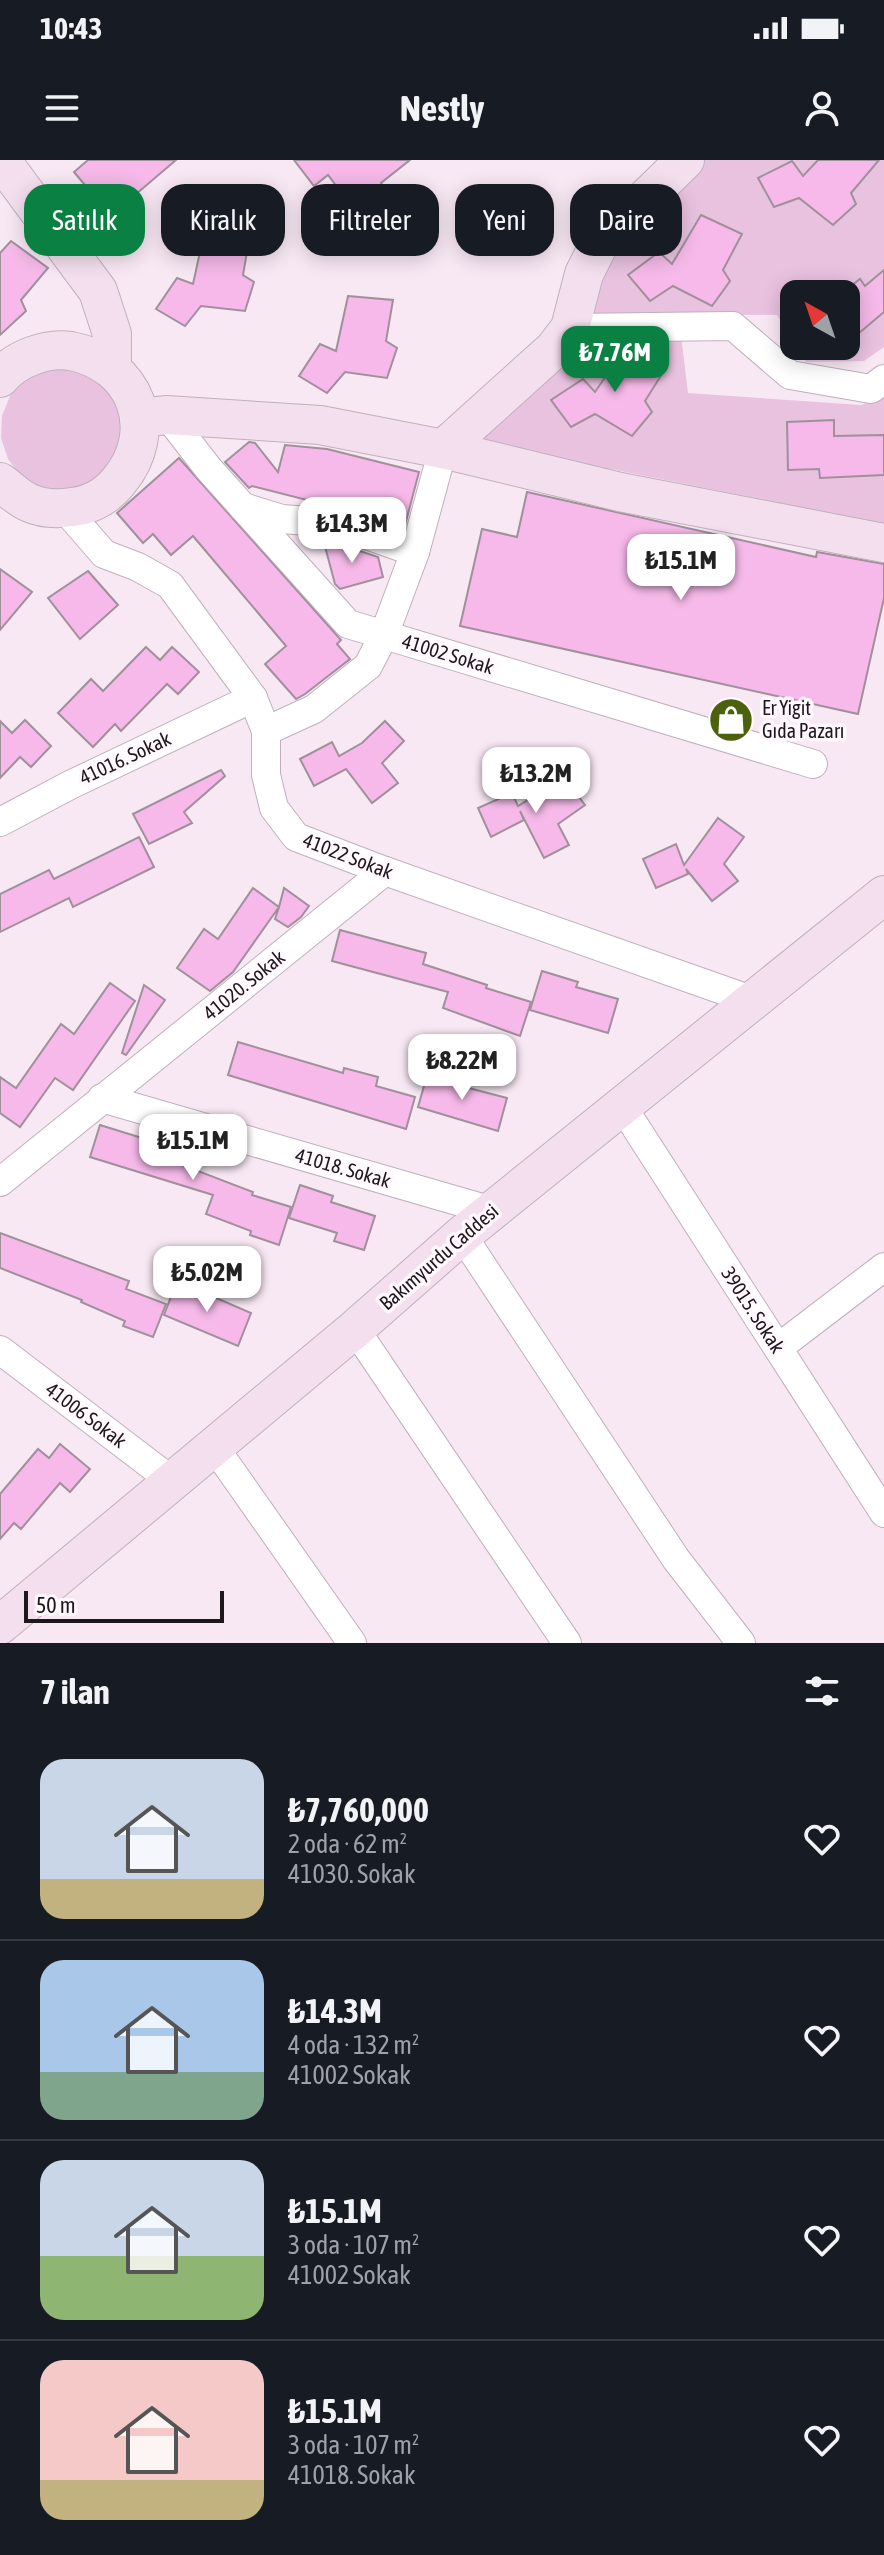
<!DOCTYPE html>
<html lang="tr">
<head>
<meta charset="utf-8">
<style>
  :root { --surface:#171b24; --page:#242831; --text:#f1f3f6; --muted:#9ea1a6; --line:#363941; --accent:#0b8043 }
  body { margin:0; font-family:"Asap Condensed",sans-serif; background:var(--page); color:var(--text); height:100vh; display:flex; flex-direction:column; font-size:30px; white-space:nowrap }
  * { box-sizing:border-box; margin:0 }
  p { font-size:26px; color:var(--muted) }
  .icon { flex:none; width:44px; height:44px; fill:none; stroke:currentColor; stroke-width:2; stroke-linecap:round; stroke-linejoin:round }
  .map { position:relative; height:1483px; overflow:hidden }
  .sheet { display:flex; flex-direction:column; background:var(--surface); flex:1 }
  .sheet>* { flex:none }
  .guide { position:absolute; left:24px; top:24px; width:836px; height:72px; display:flex; gap:16px }
  .needle { width:52px; rotate:320deg }
  .controls { position:absolute; left:780px; top:120px; display:grid; gap:16px }
  .controls a { display:grid; place-items:center; width:80px; height:80px; border-radius:16px; background:var(--surface); box-shadow:0 4px 20px #0003; font-size:40px }
  .scale { position:absolute; left:24px; bottom:20px; width:200px; box-sizing:border-box; padding-left:8px; border:4px solid #1e181d; border-top:0; font-size:22px; line-height:28px; white-space:nowrap; color:#1e181d; -webkit-text-stroke:6px #fff8fd; paint-order:stroke }
  .price { position:absolute; translate:-50% -68px; padding:0 18px; border-radius:16px; background:#fff; color:#222; font-size:26px; line-height:52px; filter:drop-shadow(0 2px 4px #0008) }
  .price::after { content:''; position:absolute; left:50%; top:48px; width:24px; height:18px; margin-left:-12px; background:inherit; clip-path:polygon(0 0,100% 0,50% 100%) }
  .price.selected { background:var(--accent); color:#fff }
  ul { padding:0; list-style:none }
  li { display:flex; align-items:center; gap:24px; height:200px; padding:0 40px }
  li+li { border-top:2px solid var(--line) }
  li span { display:grid; place-items:center; flex:none; width:224px; height:160px; border-radius:24px; color:#555 }
  li>.icon { margin-inline-start:auto }
  span .icon { width:96px; height:96px; fill:#fffc; stroke-width:1 }
  li b { font-size:34px }
  h2 { display:flex; justify-content:space-between; align-items:center; height:96px; padding:0 40px; font-size:34px }
  .chip { padding:0 28px; border-radius:24px; background:var(--surface); box-shadow:0 4px 20px #0003; font-size:28px; line-height:72px }
  .chip.selected { background:var(--accent); color:#fff }
  .status { display:flex; justify-content:space-between; align-items:center; height:56px; padding:0 40px; background:var(--surface); direction:ltr }
  .status svg { height:22px; fill:currentColor }
  header { display:flex; justify-content:space-between; align-items:center; height:104px; padding:0 40px; background:var(--surface); font-size:36px; font-weight:700 }
  .map>svg:first-child { display:block }
  .green { fill:#e9c2e0 }
  .building { fill:#f6b9e9; stroke:#9f909b; stroke-width:2 }
  .lines { fill:none; stroke-linecap:round; stroke-linejoin:round }
  .street-casing { stroke:#bfb0bc; stroke-width:30 }
  .secondary-casing { stroke:#bfb0bc; stroke-width:40 }
  .street { stroke:#fff; stroke-width:28 }
  .secondary { stroke:#f4dfef; stroke-width:38 }
  .labels { text-anchor:middle; stroke-width:7; stroke-linejoin:round; paint-order:stroke }
  .street-label { font-size:20px; fill:#1e181d; stroke:#fff8fd }
  .poi-label { font-size:20px; fill:#1e181d; stroke:#fff8fd; text-anchor:start }
</style>
</head>
<body>
<div class="status"><b>10:43</b><svg viewBox="0 0 49 12"><path d="M0 12V9h3v3zM5 12V6h3v6zM10 12V3h3v9zM15 12V0h3v12zM26 1h20v11H26zM47 4h2v5h-2z"/></svg></div>
<header><svg class="icon" aria-label="menu" viewBox="0 0 24 24"><path d="M4 6h16M4 12h16M4 18h16"/></svg>Nestly<svg class="icon" aria-label="person" viewBox="0 0 24 24"><circle cx="12" cy="8" r="4"/><path d="M4 21q1-7 8-7t8 7"/></svg></header>
<div class="map">
<svg width="884" height="1483" viewBox="0 0 884 1483">
  <rect width="100%" height="100%" fill="#f8e8f4"/>
  <!-- green -->
  <g class="green">
    <polygon points="699,0 884,0 884,187 864,201 806,202 796,186 846,186 846,134 794,134 794,183 777,155 670,154 580,162 595,108"/>
    <polygon points="681,175 688,233 861,245 884,236 884,364 581,303 463,276 518,233 591,194"/>
    <polygon points="77,207 110,226 126,261 117,302 82,329 61,331 40,327 21,316 8,299 1,278 2,256 10,236 22,221 39,211"/>
  </g>
  <!-- building -->
  <g class="building">
    <polygon points="88,0 176,0 135,35 129,29 105,49 74,12"/>
    <polygon points="294,0 410,0 381,23 412,63 382,87 328,15 314,26"/>
    <polygon points="818,0 879,0 851,33 856,44 833,65 799,38 774,47 758,18 792,1 803,16"/>
    <polygon points="701,55 742,74 723,110 730,121 712,146 673,126 650,141 628,115 659,92 672,104"/>
    <polygon points="205,69 250,74 243,115 254,122 245,151 201,146 185,166 156,149 177,118 193,124"/>
    <polygon points="11,81 48,108 21,140 26,151 0,175 0,93"/>
    <polygon points="884,110 884,152 846,184 846,130 860,119 865,126"/>
    <polygon points="348,136 393,140 386,181 397,188 387,218 345,212 327,233 299,216 320,184 336,191"/>
    <polygon points="627,185 667,206 645,241 652,252 632,276 595,254 571,267 551,240 583,219 595,232"/>
    <polygon points="834,260 834,276 884,275 884,315 820,318 819,309 788,310 787,262"/>
    <polygon points="249,282 255,283 278,312 285,285 327,289 419,312 405,365 252,326 249,328 225,302"/>
    <polygon points="179,298 341,480 337,484 350,499 305,534 296,539 265,504 286,486 193,376 171,395 153,374 143,383 117,353"/>
    <polygon points="527,332 816,397 817,392 884,404 884,438 858,554 460,466 482,369 517,377"/>
    <polygon points="323,379 378,397 383,417 340,429 335,424"/>
    <polygon points="0,409 32,432 0,470"/>
    <polygon points="88,411 118,445 80,479 48,438"/>
    <polygon points="146,487 160,500 172,487 199,512 178,534 167,524 121,571 115,564 93,587 58,553 91,519 103,531"/>
    <polygon points="25,560 51,586 31,607 20,597 0,618 0,561 12,573"/>
    <polygon points="385,561 404,581 382,603 398,623 372,643 346,609 314,626 300,599 332,582 339,596 362,583"/>
    <polygon points="221,610 225,616 184,652 192,663 149,684 133,654"/>
    <polygon points="564,617 585,645 558,664 569,685 544,698 520,651 524,660 491,677 478,648 512,633 518,646"/>
    <polygon points="718,658 744,677 724,704 738,721 712,741 686,709 688,714 656,728 643,699 676,684 684,705"/>
    <polygon points="139,677 154,707 73,747 69,738 0,772 0,734 49,710 54,719"/>
    <polygon points="253,728 279,747 284,728 309,746 301,757 288,767 275,759 279,747 233,812 210,831 177,808 204,769 218,779"/>
    <polygon points="340,770 426,793 423,804 487,825 486,828 531,842 520,876 443,848 448,832 332,801"/>
    <polygon points="542,811 578,822 576,827 618,839 608,873 530,850"/>
    <polygon points="110,823 135,841 73,930 55,918 20,967 0,953 0,917 16,928 61,864 74,874"/>
    <polygon points="144,825 165,840 126,895 122,893"/>
    <polygon points="238,882 343,913 344,908 378,917 376,926 415,937 406,969 228,915"/>
    <polygon points="428,912 462,922 461,926 507,938 498,971 418,947"/>
    <polygon points="100,965 187,992 182,1005 253,1032 252,1035 291,1047 279,1085 250,1075 251,1071 206,1054 213,1035 90,997"/>
    <polygon points="300,1025 333,1036 331,1042 375,1056 364,1090 334,1081 337,1073 289,1058"/>
    <polygon points="0,1073 129,1121 126,1129 166,1144 153,1177 123,1166 125,1161 81,1142 82,1140 0,1108"/>
    <polygon points="177,1121 251,1153 238,1186 164,1155"/>
    <polygon points="60,1284 90,1309 70,1332 60,1323 21,1369 14,1363 0,1379 0,1334 38,1289 49,1298"/>
  </g>
  <g class="lines">
    <!-- street casing -->
    <g class="street-casing">
      <g id="street">
        <polyline points="570,168 733,166 790,215 871,229 884,219"/>
        <polyline points="167,255 208,308 348,464 813,604"/>
        <polyline points="243,347 282,359 333,363 415,392"/>
        <polyline points="64,348 104,394 138,407 170,425 253,538 266,571 266,615 274,648 296,677 385,711 754,841"/>
        <polyline points="266,571 314,549 368,506 384,475 415,392 443,289"/>
        <polyline points="0,662 70,625 253,538"/>
        <polyline points="102,938 492,1051"/>
        <polyline points="622,946 884,1353"/>
        <polyline points="0,1022 385,711"/>
        <polyline points="462,1075 676,1399 741,1483"/>
        <polyline points="355,1169 567,1483"/>
        <polyline points="778,1188 884,1107"/>
        <polyline points="0,1190 172,1321"/>
        <polyline points="215,1288 352,1483"/>
      </g>
    </g>
    <!-- secondary casing -->
    <g class="secondary-casing">
      <g id="secondary">
        <polyline points="1,0 98,131 112,174 112,208"/>
        <path d="M 0,218 C 15,199 47,187 71,191 C 136,204 161,270 119,321 C 107,336 91,345 72,347 C 58,349 43,349 30,343 C 19,339 9,328 0,322"/>
        <polyline points="139,258 167,255 320,265 443,289 620,332 884,383"/>
        <polyline points="443,289 554,189 570,168 584,114 599,84 685,0"/>
        <polyline points="0,1465 355,1169 462,1075 884,735"/>
      </g>
    </g>
    <!-- street -->
    <use href="#street" class="street"/>
    <!-- secondary -->
    <use href="#secondary" class="secondary"/>
  </g>
  <!-- icons -->
  <defs>
    <g id="shop-disc" transform="scale(2.3)"><circle r="9.5" fill="#4b610d" stroke="#fff8fd"/><path d="M-5-2.5h2.3a2.7 3.5 0 0 1 5.4 0H5L5.5 6h-11ZM-1.5-2.5h3a1.5 2.3 0 0 0-3 0Z" fill="#fff"/></g>
  </defs>
  <g fill-rule="evenodd">
    <use href="#shop-disc" x="731" y="560"/>
  </g>
  <g class="labels">
    <!-- street labels -->
    <g class="street-label">
      <text transform="translate(448 494) rotate(17)" y="7">41002 Sokak</text>
      <text transform="translate(125 598) rotate(-25)" y="7">41016. Sokak</text>
      <text transform="translate(348 696) rotate(21)" y="7">41022 Sokak</text>
      <text transform="translate(244 825) rotate(-39)" y="7">41020. Sokak</text>
      <text transform="translate(343 1008) rotate(16)" y="7">41018. Sokak</text>
      <text transform="translate(439 1097) rotate(-41)" y="7">Bakımyurdu Caddesi</text>
      <text transform="translate(753 1150) rotate(57)" y="7">39015. Sokak</text>
      <text transform="translate(86 1255) rotate(37)" y="7">41006 Sokak</text>
    </g>
    <!-- poi labels -->
    <g class="poi-label">
      <text x="762" y="555">Er Yigit<tspan x="762" dy="23">Gıda Pazarı</tspan></text>
    </g>
  </g>
</svg>
<div class="controls">
<a><svg class="needle" viewBox="-14 -14 28 28"><path d="M0-13l5 13h-10z" fill="#e53935"/><path d="M0 13l5-13h-10z" fill="#9ea1a6"/></svg></a>
</div>
<div class="scale">50 m</div>
<b class="price selected" style="left:615px;top:234px">₺7.76M</b>
<b class="price" style="left:352px;top:405px">₺14.3M</b>
<b class="price" style="left:681px;top:442px">₺15.1M</b>
<b class="price" style="left:536px;top:655px">₺13.2M</b>
<b class="price" style="left:462px;top:942px">₺8.22M</b>
<b class="price" style="left:193px;top:1022px">₺15.1M</b>
<b class="price" style="left:207px;top:1154px">₺5.02M</b>
<div class="guide">
<a class="chip selected">Satılık</a>
<a class="chip">Kiralık</a>
<a class="chip">Filtreler</a>
<a class="chip">Yeni</a>
<a class="chip">Daire</a>
</div>
</div>
<section class="sheet">
<h2>7 ilan<svg class="icon" aria-label="filters" viewBox="0 0 24 24"><path d="M4 7h16M4 17h16"/><circle cx="9" cy="7" r="2"/><circle cx="15" cy="17" r="2"/></svg></h2>
<ul>
<li><span style="background:linear-gradient(#c9d6e8 75%,#c2b280 0)"><svg class="icon" aria-label="home" viewBox="0 0 24 24"><path d="M3 11l9-7 9 7M6 9v11h12V9"/></svg></span><div><b>₺7,760,000</b><p>2 oda · 62 m²</p><p>41030. Sokak</p></div><svg class="icon" aria-label="heart" viewBox="0 0 24 24"><path d="M12 20l-8-8c-3-5 5-10 8-4 3-6 11-1 8 4z"/></svg></li>
<li><span style="background:linear-gradient(#a9c7e8 70%,#7fa58c 0)"><svg class="icon" aria-label="home" viewBox="0 0 24 24"><path d="M3 11l9-7 9 7M6 9v11h12V9"/></svg></span><div><b>₺14.3M</b><p>4 oda · 132 m²</p><p>41002 Sokak</p></div><svg class="icon" aria-label="heart" viewBox="0 0 24 24"><path d="M12 20l-8-8c-3-5 5-10 8-4 3-6 11-1 8 4z"/></svg></li>
<li><span style="background:linear-gradient(#c9d6e8 60%,#8fb573 0)"><svg class="icon" aria-label="home" viewBox="0 0 24 24"><path d="M3 11l9-7 9 7M6 9v11h12V9"/></svg></span><div><b>₺15.1M</b><p>3 oda · 107 m²</p><p>41002 Sokak</p></div><svg class="icon" aria-label="heart" viewBox="0 0 24 24"><path d="M12 20l-8-8c-3-5 5-10 8-4 3-6 11-1 8 4z"/></svg></li>
<li><span style="background:linear-gradient(#f6c9c9 75%,#c2b280 0)"><svg class="icon" aria-label="home" viewBox="0 0 24 24"><path d="M3 11l9-7 9 7M6 9v11h12V9"/></svg></span><div><b>₺15.1M</b><p>3 oda · 107 m²</p><p>41018. Sokak</p></div><svg class="icon" aria-label="heart" viewBox="0 0 24 24"><path d="M12 20l-8-8c-3-5 5-10 8-4 3-6 11-1 8 4z"/></svg></li>
</ul>
</section>
</body>
</html>
